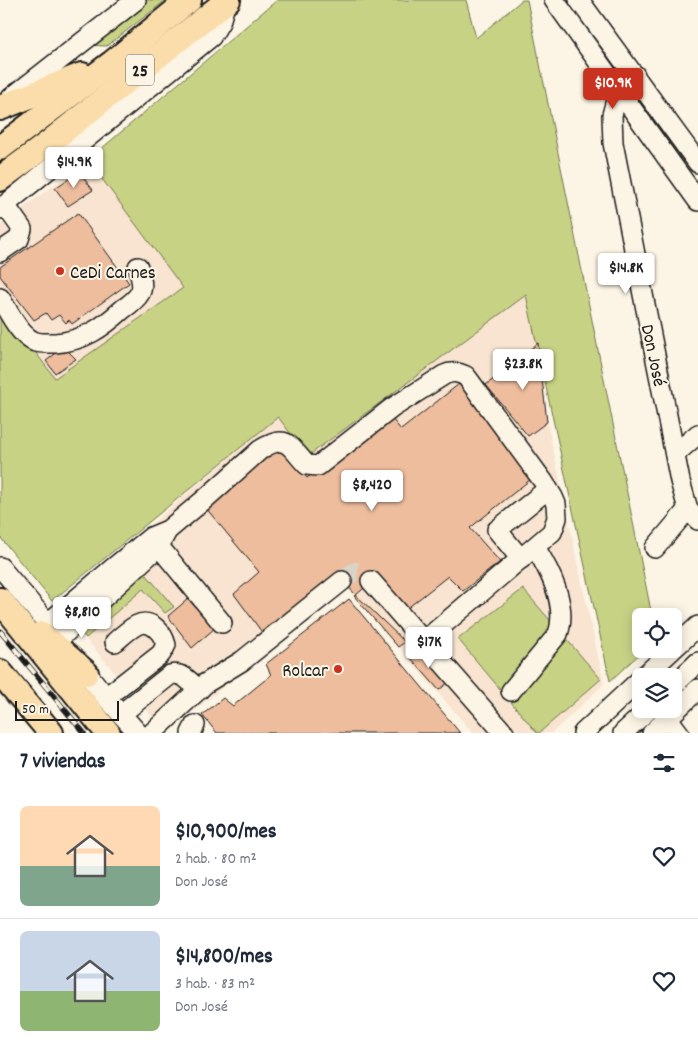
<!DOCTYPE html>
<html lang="es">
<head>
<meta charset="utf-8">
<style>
  :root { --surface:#fff; --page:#f2f2f3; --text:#1f2937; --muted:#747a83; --line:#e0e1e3; --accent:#c8321e }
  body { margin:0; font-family:Dekko,sans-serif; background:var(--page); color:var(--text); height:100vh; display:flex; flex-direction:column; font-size:19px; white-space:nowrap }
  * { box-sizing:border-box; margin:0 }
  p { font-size:16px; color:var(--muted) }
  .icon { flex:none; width:28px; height:28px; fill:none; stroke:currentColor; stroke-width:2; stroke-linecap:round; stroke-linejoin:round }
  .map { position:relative; height:733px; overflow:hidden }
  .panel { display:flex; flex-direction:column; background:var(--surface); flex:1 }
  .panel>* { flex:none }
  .controls { position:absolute; left:632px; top:608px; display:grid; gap:10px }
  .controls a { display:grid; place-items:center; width:50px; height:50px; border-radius:8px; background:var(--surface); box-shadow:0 2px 12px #0003; font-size:25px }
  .scale { position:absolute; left:15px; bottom:12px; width:104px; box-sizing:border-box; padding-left:5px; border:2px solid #1c1c1c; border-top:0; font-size:14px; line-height:18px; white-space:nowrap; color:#1c1c1c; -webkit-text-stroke:4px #fcf5e5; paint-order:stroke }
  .price { position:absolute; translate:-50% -42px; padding:0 11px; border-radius:5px; background:#fff; color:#222; font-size:16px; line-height:32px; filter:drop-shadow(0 1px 2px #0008) }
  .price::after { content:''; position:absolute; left:50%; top:30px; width:15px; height:11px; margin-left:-8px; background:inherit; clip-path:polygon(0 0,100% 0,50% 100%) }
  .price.active { background:var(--accent); color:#fff }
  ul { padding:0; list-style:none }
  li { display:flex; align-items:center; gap:15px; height:125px; padding:0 20px }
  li+li { border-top:1px solid var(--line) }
  li span { display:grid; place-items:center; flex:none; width:140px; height:100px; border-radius:8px; color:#555 }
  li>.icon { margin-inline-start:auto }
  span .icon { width:60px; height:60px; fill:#fffc; stroke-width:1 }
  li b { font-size:21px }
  h2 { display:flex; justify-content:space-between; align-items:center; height:60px; padding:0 20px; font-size:21px }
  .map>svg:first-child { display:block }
  .built { fill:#f8e4d0 }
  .green { fill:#c7d285; stroke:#727750 }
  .building { fill:#eebd9e; stroke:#1c1c1c }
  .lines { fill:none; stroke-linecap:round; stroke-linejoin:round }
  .minor-tunnel { stroke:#dad4c7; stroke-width:19; stroke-dasharray:19 9; stroke-linecap:butt }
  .minor-casing { stroke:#1c1c1c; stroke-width:22 }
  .major-casing { stroke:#1c1c1c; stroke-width:28 }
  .minor { stroke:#fcf5e5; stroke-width:19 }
  .major { stroke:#faddab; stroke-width:24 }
  .rail-casing { stroke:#1c1c1c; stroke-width:5.5 }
  .rail { stroke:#fcf5e5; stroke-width:4; stroke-dasharray:11; stroke-linecap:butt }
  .poi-dot { fill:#c8321e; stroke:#fcf5e5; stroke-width:2 }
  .labels { text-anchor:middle; stroke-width:4; stroke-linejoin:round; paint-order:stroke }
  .shield { fill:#fcf5e5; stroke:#5f5d58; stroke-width:1 }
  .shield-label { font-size:18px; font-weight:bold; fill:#1c1c1c }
  .poi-label { font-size:19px; fill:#1c1c1c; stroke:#fcf5e5; text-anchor:start }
  .street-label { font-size:19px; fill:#1c1c1c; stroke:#fcf5e5 }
</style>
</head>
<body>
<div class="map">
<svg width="698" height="733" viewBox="0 0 698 733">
  <rect width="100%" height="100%" fill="#fcf5e5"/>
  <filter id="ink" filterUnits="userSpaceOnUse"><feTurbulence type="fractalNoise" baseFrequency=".02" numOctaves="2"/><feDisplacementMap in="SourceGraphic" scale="10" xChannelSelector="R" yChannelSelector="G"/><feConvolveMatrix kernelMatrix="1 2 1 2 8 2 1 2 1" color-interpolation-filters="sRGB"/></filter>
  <g filter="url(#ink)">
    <!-- built -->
    <g class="built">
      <polygon points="88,160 184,288 55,378 0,306 0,225"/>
      <polygon points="526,295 538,343 547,422 604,684 552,733 473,733 347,588 166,733 57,605 278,416 308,456"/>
    </g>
    <!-- green -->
    <g class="green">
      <polygon points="141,0 166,0 107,46 83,45"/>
      <polygon points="277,0 466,0 476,38 522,0 527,0 652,616 641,616 641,649 645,649 610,681 526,295 308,456 278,417 52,601 0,537 0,306 55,378 183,288 88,160"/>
      <polygon points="145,573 174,607 165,613 143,589 86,638 77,627"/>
      <polygon points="523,589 601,679 539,733 537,733 458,639"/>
    </g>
    <!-- building -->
    <g class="building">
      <polygon points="79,172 93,190 68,206 55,188"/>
      <polygon points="78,213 129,283 72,324 69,320 66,323 59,315 51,320 46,313 34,320 0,276 0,267"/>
      <polygon points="538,343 547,422 528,436 486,385"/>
      <polygon points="64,347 76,359 55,373 46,361"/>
      <polygon points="459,384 531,479 470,528 500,562 463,591 448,576 405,610 377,577 356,595 339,577 264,635 234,594 259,572 205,507 280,445 307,478 388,414 401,430"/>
      <polygon points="356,595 405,642 398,647 354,596"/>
      <polygon points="188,599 215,628 192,648 168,616"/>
      <polygon points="349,599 460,733 217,733 202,715 223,698 233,706 271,675 266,664"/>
      <polygon points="419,648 449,682 439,690 409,656"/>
    </g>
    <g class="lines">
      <!-- minor-tunnel -->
      <path class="minor-tunnel" d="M 342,581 C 356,569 358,567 371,581"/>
      <!-- minor casing -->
      <g class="minor-casing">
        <g id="minor">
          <polyline points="554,0 698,201"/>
          <polyline points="579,0 698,163"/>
          <polyline points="635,75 619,89 612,115 613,143 680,481 688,509 698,520"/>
          <polyline points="11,98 136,0"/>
          <polyline points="0,209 211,37 220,22 226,2"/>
          <polyline points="0,252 19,239 22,229 5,205"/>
          <path d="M 0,298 C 9,312 18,333 33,341 C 40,344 48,343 55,343 C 84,341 102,328 123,309 C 129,305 136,300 140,293 C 144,286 140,275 138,267"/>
          <polyline points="675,454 698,434"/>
          <polyline points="152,538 222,623"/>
          <polyline points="655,548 688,509"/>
          <polyline points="521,559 497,530 548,489"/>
          <polyline points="0,567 55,632"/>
          <polyline points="371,581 504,733"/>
          <path d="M 47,624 L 113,568 L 151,537 L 168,530 L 205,499 L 260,450 C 288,432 289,447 307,465 L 318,466 L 392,408 L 444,375 C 452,371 458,372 466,376 L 543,481 L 553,497 L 556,504 L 557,518 L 552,532 L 424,641"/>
          <polyline points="60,638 159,546 166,533"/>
          <polyline points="78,662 106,697 138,733"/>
          <polyline points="644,676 698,626"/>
          <polyline points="674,685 698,662"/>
          <path d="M 511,691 L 558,634 C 568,605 550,571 535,547"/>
          <path d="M 106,697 L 161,654 L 166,645 C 163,633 151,618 137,625 C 129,629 122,636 115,642"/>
          <polyline points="661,709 679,733"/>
          <path d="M 121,714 L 170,675 C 182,671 190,682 199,690"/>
          <polyline points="152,733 206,683 242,661 342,581"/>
          <polyline points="191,733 195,725"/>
          <polyline points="583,733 641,679"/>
          <polyline points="623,733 649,709"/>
          <polyline points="652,733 698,689"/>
        </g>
      </g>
      <!-- major casing -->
      <g class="major-casing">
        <g id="major">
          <polyline points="0,108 82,75"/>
          <polyline points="0,148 112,63 189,0"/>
          <polyline points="0,179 51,141 228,0"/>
          <polyline points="0,600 108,733"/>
          <polyline points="42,634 86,673"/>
          <polyline points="0,672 51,733"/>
        </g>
      </g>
      <!-- minor -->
      <use href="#minor" class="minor"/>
      <!-- major -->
      <use href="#major" class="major"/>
      <!-- rail casing -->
      <g class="rail-casing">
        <polyline id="rail" points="0,631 84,733"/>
      </g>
      <!-- rail -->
      <use href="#rail" class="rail"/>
    </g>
  </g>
  <!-- markers -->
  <g class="poi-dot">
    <circle cx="60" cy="271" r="5"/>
    <circle cx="338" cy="669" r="5"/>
  </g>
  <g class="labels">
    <!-- shield labels -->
    <rect class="shield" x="126" y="54.5" width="28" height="31" rx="4"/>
    <g class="shield-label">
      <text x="140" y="76">25</text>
    </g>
    <!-- poi labels -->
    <g class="poi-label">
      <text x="70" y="278">CeDi Carnes</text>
      <text x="328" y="676" text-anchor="end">Rolcar</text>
    </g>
    <!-- street labels -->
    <g class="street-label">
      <text transform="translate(655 355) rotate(78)" y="7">Don José</text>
    </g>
  </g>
</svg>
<div class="controls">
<a><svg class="icon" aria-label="locate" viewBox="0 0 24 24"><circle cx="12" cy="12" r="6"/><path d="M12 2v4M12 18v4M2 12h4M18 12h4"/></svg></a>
<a><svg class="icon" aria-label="layers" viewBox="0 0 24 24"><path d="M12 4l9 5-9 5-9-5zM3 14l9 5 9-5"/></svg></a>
</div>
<div class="scale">50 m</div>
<b class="price active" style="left:613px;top:110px">$10.9K</b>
<b class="price" style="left:74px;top:189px">$14.9K</b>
<b class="price" style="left:626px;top:295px">$14.8K</b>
<b class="price" style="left:523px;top:391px">$23.8K</b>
<b class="price" style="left:372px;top:512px">$8,420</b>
<b class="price" style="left:82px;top:639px">$8,810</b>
<b class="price" style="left:429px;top:669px">$17K</b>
</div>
<section class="panel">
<h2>7 viviendas<svg class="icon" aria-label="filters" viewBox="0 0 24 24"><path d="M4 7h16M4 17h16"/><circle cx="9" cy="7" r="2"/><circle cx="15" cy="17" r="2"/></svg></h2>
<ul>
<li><span style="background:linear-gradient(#ffd9b3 60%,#7fa58c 0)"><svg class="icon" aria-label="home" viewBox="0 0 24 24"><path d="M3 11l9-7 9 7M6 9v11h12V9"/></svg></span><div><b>$10,900/mes</b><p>2 hab. · 80 m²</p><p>Don José</p></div><svg class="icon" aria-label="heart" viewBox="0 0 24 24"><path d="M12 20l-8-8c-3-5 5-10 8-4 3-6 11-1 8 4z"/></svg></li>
<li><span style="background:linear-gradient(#c9d6e8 60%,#8fb573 0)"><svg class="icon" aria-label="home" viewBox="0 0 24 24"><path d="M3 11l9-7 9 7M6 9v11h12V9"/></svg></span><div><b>$14,800/mes</b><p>3 hab. · 83 m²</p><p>Don José</p></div><svg class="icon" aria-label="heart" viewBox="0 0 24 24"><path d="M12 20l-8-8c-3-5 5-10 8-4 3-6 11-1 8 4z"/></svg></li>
</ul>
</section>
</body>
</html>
